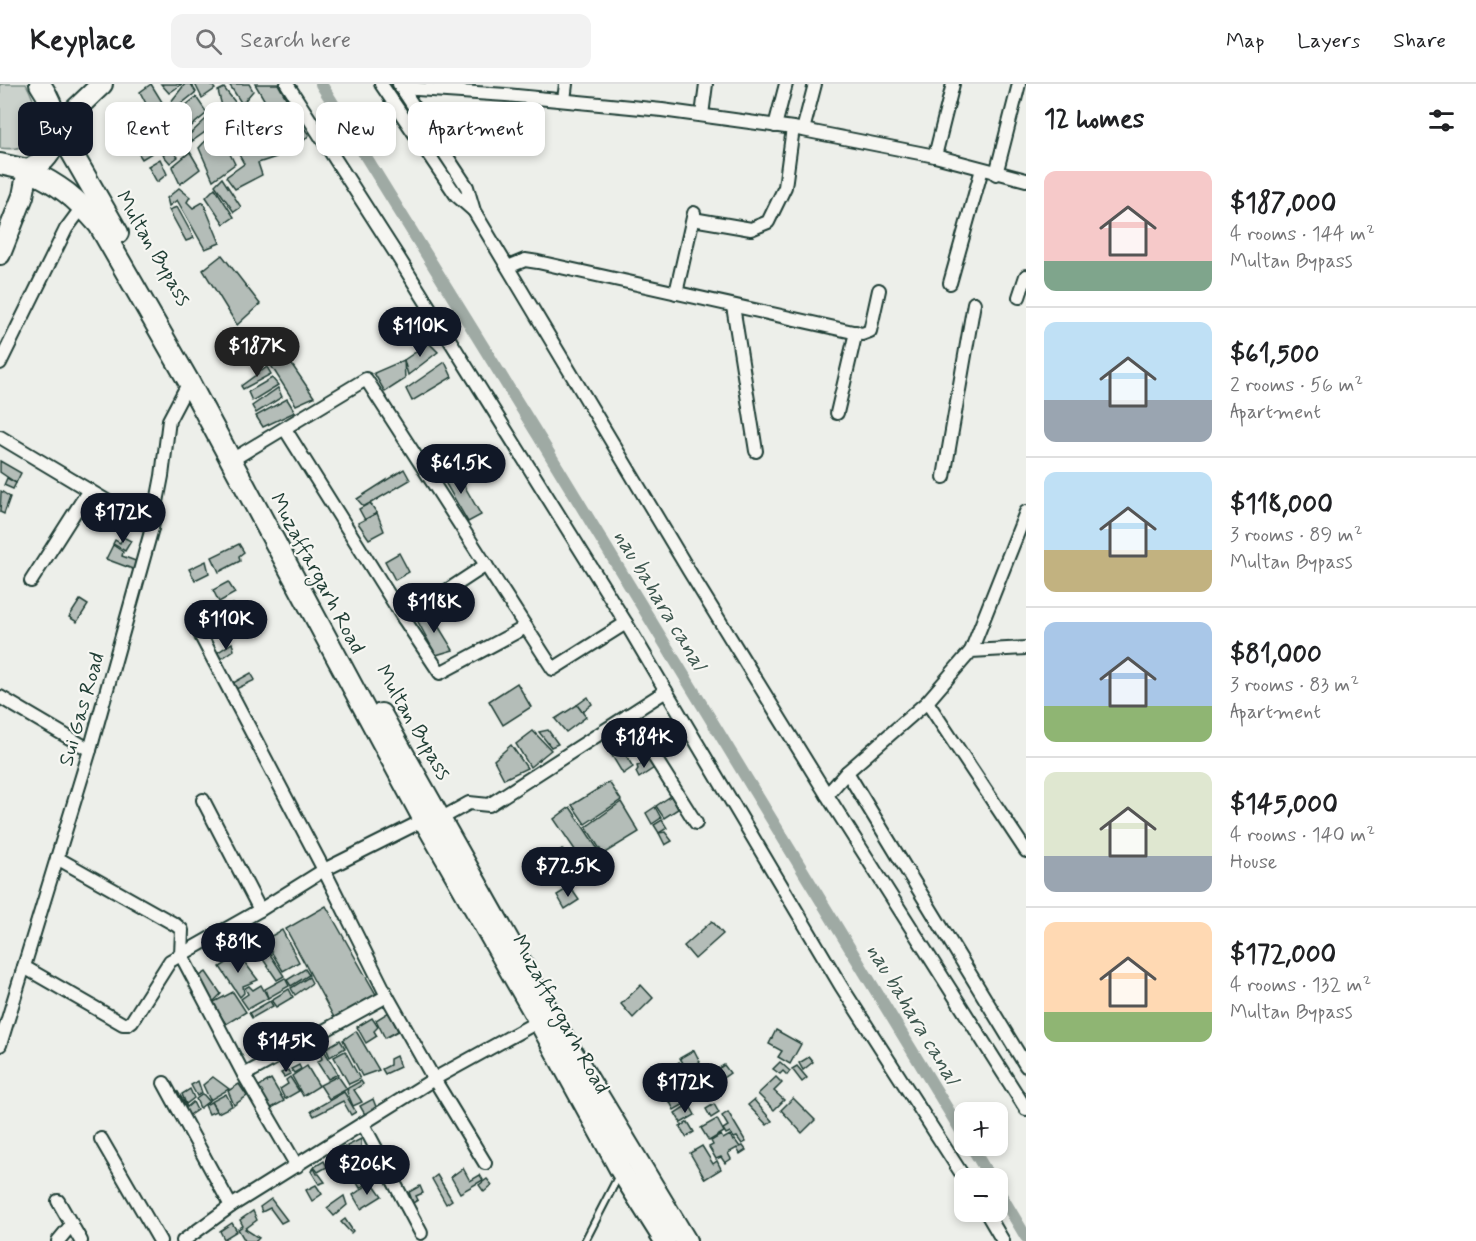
<!DOCTYPE html>
<html lang="en">
<head>
<meta charset="utf-8">
<style>
  :root { --surface:#fff; --page:#f2f2f2; --text:#202124; --muted:#757577; --line:#e0e0e0; --accent:#111827 }
  body { margin:0; font-family:Mynerve,sans-serif; background:var(--page); color:var(--text); height:100vh; display:flex; flex-direction:column; font-size:22px; white-space:nowrap }
  * { box-sizing:border-box; margin:0 }
  p { font-size:20px; color:var(--muted) }
  .icon { flex:none; width:33px; height:33px; fill:none; stroke:currentColor; stroke-width:2; stroke-linecap:round; stroke-linejoin:round }
  .map { position:relative; flex:1; overflow:hidden }
  .sheet { display:flex; flex-direction:column; background:var(--surface); width:450px }
  .sheet>* { flex:none }
  .guide { position:absolute; left:18px; top:18px; width:570px; height:54px; display:flex; gap:12px }
  .tools { position:absolute; left:954px; top:1018px; display:grid; gap:12px }
  .tools a { display:grid; place-items:center; width:54px; height:54px; border-radius:12px; background:var(--surface); box-shadow:0 3px 9px #0003; font-size:30px }
  .price { position:absolute; translate:-50% -51px; padding:0 14px; border-radius:21px; background:var(--accent); color:#fff; font-size:20px; line-height:39px; filter:drop-shadow(0 2px 3px #0008) }
  .price::after { content:''; position:absolute; left:50%; top:36px; width:18px; height:14px; margin-left:-9px; background:inherit; clip-path:polygon(0 0,100% 0,50% 100%) }
  .price.current { background:#222; color:#fff }
  ul { padding:0; list-style:none }
  li { display:flex; align-items:center; gap:18px; height:150px; padding:0 18px }
  li+li { border-top:2px solid var(--line) }
  li span { display:grid; place-items:center; flex:none; width:168px; height:120px; border-radius:12px; color:#555 }
  li>.icon { margin-inline-start:auto }
  span .icon { width:72px; height:72px; fill:#fffc; stroke-width:1 }
  li b { font-size:26px }
  h2 { display:flex; justify-content:space-between; align-items:center; height:72px; padding:0 18px; font-size:26px }
  .tag { padding:0 21px; border-radius:12px; background:var(--surface); box-shadow:0 3px 9px #0003; font-size:21px; line-height:54px }
  .tag.current { background:var(--accent); color:#fff }
  header { display:flex; align-items:center; gap:36px; box-sizing:border-box; height:84px; padding:0 30px; background:var(--surface); border-bottom:2px solid var(--line) }
  header strong { font-size:28px }
  nav { display:flex; gap:33px; margin-inline-start:auto; font-size:21px }
  .search { width:420px; height:54px; background:var(--page); display:flex; align-items:center; gap:15px; box-sizing:border-box; padding:0 21px; border-radius:12px; color:var(--muted); font-size:22px }
  main { display:flex; flex:1; min-height:0 }
  .map>svg:first-child { display:block }
  .green { fill:#cbd2cc; stroke:#758880; stroke-width:1.5 }
  .lines { fill:none; stroke-linecap:round; stroke-linejoin:round }
  .canal { stroke:#9faaa4; stroke-width:12 }
  .building { fill:#b4bdb8; stroke:#1f3d34; stroke-width:1.5 }
  .service-casing { stroke:#1f3d34; stroke-width:10 }
  .minor-casing { stroke:#1f3d34; stroke-width:16 }
  .primary-casing { stroke:#1f3d34; stroke-width:24 }
  .service { stroke:#f6f6f2; stroke-width:6 }
  .minor { stroke:#f6f6f2; stroke-width:12 }
  .primary { stroke:#f6f6f2; stroke-width:20 }
  .labels { text-anchor:middle; stroke-width:4.5; stroke-linejoin:round; paint-order:stroke }
  .street-label { font-size:21px; fill:#1f3d34; stroke:#f6f6f2 }
  .water-label { font-size:22px; font-style:italic; fill:#3f5850; stroke:#f6f6f2 }
</style>
</head>
<body>
<header>
<strong>Keyplace</strong>
<div class="search"><svg class="icon" aria-label="search" viewBox="0 0 24 24"><circle cx="10" cy="10" r="6"/><path d="M15 15l6 6"/></svg>Search here</div>
<nav><a>Map</a><a>Layers</a><a>Share</a></nav>
</header>
<main>
<div class="map">
<svg width="1026" height="1157" viewBox="0 0 1026 1157">
  <rect width="100%" height="100%" fill="#edefea"/>
  <filter id="ink" filterUnits="userSpaceOnUse"><feTurbulence type="fractalNoise" baseFrequency=".0167" numOctaves="2"/><feDisplacementMap in="SourceGraphic" scale="12" xChannelSelector="R" yChannelSelector="G"/><feConvolveMatrix kernelMatrix="1 2 1 2 8 2 1 2 1" color-interpolation-filters="sRGB"/></filter>
  <g filter="url(#ink)">
    <!-- green -->
    <path class="green" d="M 0,0 L 26,0 C 42,30 47,70 0,64 Z"/>
    <g class="lines">
      <!-- canal -->
      <g class="canal">
        <polyline points="321,0 544,361 964,1052"/>
        <polyline points="971,1062 991,1095"/>
        <polyline points="998,1106 1026,1153"/>
      </g>
    </g>
    <!-- building -->
    <g class="building">
      <polygon points="151,0 167,26 152,31 140,8"/>
      <polygon points="161,0 182,0 169,9"/>
      <polygon points="185,0 191,0 196,8 176,24 170,19"/>
      <polygon points="195,0 211,0 215,5 202,14"/>
      <polygon points="229,0 249,0 253,7 242,20"/>
      <polygon points="255,0 278,0 287,16 269,24"/>
      <polygon points="224,4 239,23 223,26 218,7"/>
      <polygon points="196,13 207,29 189,44 179,27"/>
      <polygon points="167,26 174,35 152,51 148,40"/>
      <polygon points="246,27 276,73 258,79 262,91 235,105 226,93 244,80 224,43"/>
      <polygon points="293,28 309,51 299,62 286,39"/>
      <polygon points="206,35 212,43 191,58 189,51"/>
      <polygon points="175,38 181,49 172,56 166,45"/>
      <polygon points="217,44 235,80 213,96 199,64"/>
      <polygon points="164,47 170,60 161,67 153,56"/>
      <polygon points="147,52 152,69 142,75 133,61"/>
      <polygon points="180,56 189,63 180,69 172,63"/>
      <polygon points="170,66 178,73 170,79 163,71"/>
      <polygon points="190,68 200,85 180,100 172,83"/>
      <polygon points="160,75 167,90 157,98 148,82"/>
      <polygon points="222,94 241,123 234,128 215,101"/>
      <polygon points="179,104 190,113 187,118 193,124 203,118 220,159 205,165 177,116 169,122 167,114"/>
      <polygon points="215,104 234,133 224,140 206,113"/>
      <polygon points="177,123 194,154 186,157 169,126"/>
      <polygon points="222,171 260,220 237,241 203,186"/>
      <polygon points="429,259 438,268 408,291 404,276"/>
      <polygon points="284,269 314,313 296,321 270,280"/>
      <polygon points="404,276 405,295 385,308 374,289"/>
      <polygon points="445,278 452,293 412,317 406,305"/>
      <polygon points="267,283 271,290 243,305 241,302"/>
      <polygon points="272,294 278,301 252,317 248,308"/>
      <polygon points="278,304 282,313 256,329 252,322"/>
      <polygon points="287,315 295,328 263,343 256,332"/>
      <polygon points="0,377 21,389 16,399 0,388"/>
      <polygon points="454,384 481,431 468,438 442,393"/>
      <polygon points="404,385 410,396 364,423 357,415"/>
      <polygon points="7,394 16,399 13,405 4,401"/>
      <polygon points="1,407 10,413 4,430 0,428"/>
      <polygon points="370,419 377,429 365,436 359,425"/>
      <polygon points="377,429 384,447 369,455 358,439"/>
      <polygon points="123,453 131,457 125,467 113,460 115,456 120,459"/>
      <polygon points="239,460 244,468 239,472 240,477 219,488 212,473"/>
      <polygon points="113,461 123,468 122,472 141,479 138,487 106,475"/>
      <polygon points="399,469 409,488 395,496 385,477"/>
      <polygon points="206,477 209,489 195,496 189,485"/>
      <polygon points="228,498 235,509 219,518 213,506"/>
      <polygon points="411,501 414,505 417,503 421,509 407,518 401,507"/>
      <polygon points="80,516 88,521 77,538 69,533"/>
      <polygon points="233,520 239,532 229,537 222,525"/>
      <polygon points="429,527 453,566 436,571 416,534"/>
      <polygon points="232,559 234,566 221,575 217,569"/>
      <polygon points="251,589 255,596 236,605 233,599"/>
      <polygon points="517,599 531,623 503,641 489,617"/>
      <polygon points="588,613 592,620 582,628 577,621"/>
      <polygon points="577,621 586,633 566,648 555,635"/>
      <polygon points="627,643 633,653 613,664 606,654"/>
      <polygon points="548,646 558,660 551,663 539,648"/>
      <polygon points="533,647 551,666 530,683 516,660"/>
      <polygon points="511,661 527,684 504,695 494,676"/>
      <polygon points="621,663 633,683 623,690 611,670"/>
      <polygon points="649,677 654,684 639,694 636,688 638,685 637,682"/>
      <polygon points="609,698 621,716 585,740 572,721"/>
      <polygon points="671,712 678,725 664,734 656,722"/>
      <polygon points="621,718 639,748 603,770 586,743"/>
      <polygon points="570,723 607,779 590,788 554,735"/>
      <polygon points="655,723 661,734 652,740 646,729"/>
      <polygon points="662,736 667,744 659,749 654,741"/>
      <polygon points="665,748 672,757 665,761 659,749"/>
      <polygon points="562,765 568,774 558,781 552,772"/>
      <polygon points="570,803 579,816 565,825 557,811"/>
      <polygon points="326,822 378,914 336,937 286,845"/>
      <polygon points="712,837 723,850 695,875 684,862"/>
      <polygon points="282,846 299,878 283,887 264,856"/>
      <polygon points="262,858 284,892 277,896 254,862"/>
      <polygon points="239,871 258,896 243,902 244,909 240,913 220,883"/>
      <polygon points="305,885 309,891 291,902 287,896"/>
      <polygon points="206,888 221,910 212,919 198,893"/>
      <polygon points="309,893 312,899 295,911 291,904"/>
      <polygon points="285,894 289,902 268,914 265,905"/>
      <polygon points="261,901 268,914 248,925 241,915 248,910 245,904 249,902 253,906"/>
      <polygon points="641,901 653,914 633,934 621,920"/>
      <polygon points="289,905 293,913 276,923 271,916"/>
      <polygon points="233,908 246,928 226,940 212,919"/>
      <polygon points="270,917 273,922 252,934 249,929"/>
      <polygon points="389,928 398,947 385,954 376,936"/>
      <polygon points="372,934 378,943 374,947 377,952 366,959 357,943"/>
      <polygon points="776,946 801,960 790,980 778,973 782,967 769,960"/>
      <polygon points="356,947 379,986 362,992 343,956"/>
      <polygon points="340,956 345,964 330,973 326,964"/>
      <polygon points="324,966 338,990 328,995 317,978 322,975 320,969"/>
      <polygon points="694,966 700,978 687,986 680,974"/>
      <polygon points="345,967 360,995 349,1000 334,973"/>
      <polygon points="396,972 400,983 385,990 382,985 390,981 390,975"/>
      <polygon points="809,973 813,978 803,986 799,979"/>
      <polygon points="679,978 685,988 681,991 679,987 674,991 670,984"/>
      <polygon points="780,978 790,987 787,991 783,987 780,990 773,985"/>
      <polygon points="299,981 301,985 294,989 291,985"/>
      <polygon points="724,981 730,989 717,998 711,989"/>
      <polygon points="307,982 319,1002 303,1012 292,992"/>
      <polygon points="667,982 675,995 660,1003 653,990"/>
      <polygon points="797,982 807,994 802,998 792,985"/>
      <polygon points="288,986 290,990 284,993 281,989"/>
      <polygon points="338,992 347,1005 329,1015 320,1001"/>
      <polygon points="213,993 229,1005 210,1016 203,1001"/>
      <polygon points="290,993 299,1007 285,1015 280,1005 288,1000 286,996"/>
      <polygon points="776,993 782,999 774,1007 784,1016 774,1026 758,1010"/>
      <polygon points="271,995 284,1017 268,1026 256,1004"/>
      <polygon points="198,997 202,1009 197,1012 191,1001"/>
      <polygon points="361,997 363,1000 354,1006 362,1018 353,1022 347,1008 348,1004"/>
      <polygon points="239,1000 247,1012 234,1021 228,1007"/>
      <polygon points="680,1001 684,1008 669,1017 665,1009"/>
      <polygon points="190,1005 194,1014 186,1020 182,1010"/>
      <polygon points="178,1008 187,1023 193,1018 197,1026 185,1034 172,1010"/>
      <polygon points="344,1008 356,1028 351,1031 343,1017 314,1032 311,1027"/>
      <polygon points="203,1010 209,1017 200,1024 196,1015"/>
      <polygon points="226,1010 232,1022 218,1029 211,1018"/>
      <polygon points="682,1011 686,1019 674,1026 670,1018"/>
      <polygon points="793,1014 815,1036 802,1049 781,1026"/>
      <polygon points="373,1015 378,1028 367,1034 360,1022"/>
      <polygon points="754,1016 772,1037 767,1041 748,1021"/>
      <polygon points="211,1018 216,1027 209,1030 205,1021"/>
      <polygon points="689,1020 695,1031 681,1039 675,1029"/>
      <polygon points="714,1020 719,1029 711,1034 706,1025"/>
      <polygon points="728,1028 746,1058 742,1060 737,1053 734,1054 730,1048 726,1050 723,1045 728,1042 722,1032"/>
      <polygon points="717,1035 724,1048 709,1057 701,1044"/>
      <polygon points="688,1038 694,1048 686,1053 680,1043"/>
      <polygon points="721,1051 723,1055 730,1051 733,1057 735,1056 740,1063 743,1062 746,1066 740,1070 737,1064 728,1069 731,1075 725,1079 721,1073 716,1075 709,1063 713,1061 711,1057"/>
      <polygon points="361,1055 361,1069 353,1073 347,1062"/>
      <polygon points="702,1062 713,1080 717,1077 721,1085 705,1095 690,1069"/>
      <polygon points="345,1063 351,1072 337,1080 331,1071"/>
      <polygon points="351,1074 355,1086 344,1094 338,1081"/>
      <polygon points="324,1077 327,1083 318,1088 314,1083"/>
      <polygon points="314,1084 317,1090 319,1090 325,1098 319,1100 311,1087"/>
      <polygon points="463,1084 470,1097 480,1091 483,1096 460,1109 451,1093"/>
      <polygon points="358,1087 366,1100 360,1104 352,1090"/>
      <polygon points="437,1091 452,1116 446,1120 432,1095"/>
      <polygon points="487,1095 492,1101 484,1108 479,1101"/>
      <polygon points="372,1098 382,1112 361,1125 353,1111"/>
      <polygon points="316,1101 322,1110 312,1117 306,1106"/>
      <polygon points="420,1102 423,1109 416,1112 418,1116 413,1119 409,1108"/>
      <polygon points="344,1112 347,1121 334,1132 327,1124"/>
      <polygon points="271,1115 287,1136 281,1139 270,1124 262,1128 260,1123"/>
      <polygon points="253,1127 257,1136 245,1145 259,1154 256,1157 245,1157 238,1145 243,1142 240,1136"/>
      <polygon points="345,1135 353,1147 351,1149 341,1138"/>
      <polygon points="232,1139 237,1147 224,1155 220,1147"/>
    </g>
    <g class="lines">
      <!-- service casing -->
      <g class="service-casing">
        <polyline id="service" points="585,1157 619,1091"/>
      </g>
      <!-- minor casing -->
      <g class="minor-casing">
        <g id="minor">
          <polyline points="381,0 456,111 473,126"/>
          <polyline points="399,0 467,103 474,127 689,487 827,711 1026,1025"/>
          <polyline points="402,4 506,11 662,26 793,44 935,72 1026,96"/>
          <polyline points="564,16 566,0"/>
          <polyline points="702,31 706,0"/>
          <polyline points="775,42 786,0"/>
          <polyline points="803,46 815,0"/>
          <polyline points="935,72 953,0"/>
          <polyline points="996,90 1019,0"/>
          <polyline points="693,135 751,145 768,138 785,103 793,44"/>
          <polyline points="508,183 525,176 538,178 862,250 870,247 879,206"/>
          <polyline points="950,199 982,85"/>
          <polyline points="676,209 694,129"/>
          <polyline points="1019,213 1026,192"/>
          <polyline points="733,222 756,367"/>
          <polyline points="0,279 66,145 83,122"/>
          <polyline points="837,329 856,248"/>
          <polyline points="285,345 404,535"/>
          <polyline points="0,353 152,444"/>
          <polyline points="230,377 366,295 553,585 626,539 398,173 287,0"/>
          <polyline points="944,393 974,219"/>
          <polyline points="486,481 404,535 440,589 526,543"/>
          <polyline points="31,497 89,406"/>
          <polyline points="201,552 324,786 387,912 434,995 485,1079"/>
          <polyline points="971,567 1026,428"/>
          <polyline points="666,607 841,902 965,1095"/>
          <polyline points="0,613 90,666"/>
          <polyline points="927,618 1026,767"/>
          <polyline points="628,631 696,739"/>
          <polyline points="847,688 1026,982"/>
          <polyline points="827,711 847,688 927,618 971,567 1026,564"/>
          <polyline points="203,716 260,826"/>
          <polyline points="442,734 469,719 489,721 666,607 626,539"/>
          <polyline points="57,774 176,841 182,846 181,871 244,991 297,1082"/>
          <polyline points="24,883 123,940 128,940 132,937 170,877 260,826 324,786 424,736"/>
          <polyline points="0,961 90,666 152,444 162,392 169,336 189,298"/>
          <polyline points="244,991 387,912"/>
          <polyline points="164,999 231,1122"/>
          <polyline points="363,1040 421,1149"/>
          <polyline points="101,1055 160,1157"/>
          <polyline points="58,1117 81,1157"/>
          <polyline points="986,1128 1003,1157"/>
          <polyline points="58,1157 72,1140"/>
          <polyline points="183,1157 231,1122 434,995 539,937"/>
        </g>
      </g>
      <!-- primary casing -->
      <g class="primary-casing">
        <g id="primary">
          <polyline points="102,0 57,43 118,149"/>
          <path d="M 0,80 L 28,86 C 33,83 40,80 44,76 C 65,54 55,22 40,0"/>
          <path d="M 0,170 L 23,112 L 28,86 C 60,101 76,114 99,141 L 189,298 L 424,736 L 539,937 L 621,1087 L 665,1157"/>
          <polyline points="381,630 567,960 686,1157"/>
        </g>
      </g>
      <!-- service -->
      <use href="#service" class="service"/>
      <!-- minor -->
      <use href="#minor" class="minor"/>
      <!-- primary -->
      <use href="#primary" class="primary"/>
    </g>
  </g>
  <g class="labels">
    <!-- street labels -->
    <g class="street-label">
      <text transform="translate(154 164) rotate(60)" y="7">Multan Bypass</text>
      <text transform="translate(318 489) rotate(62)" y="7">Muzaffargarh Road</text>
      <text transform="translate(81 625) rotate(-74)" y="7">Sui Gas Road</text>
      <text transform="translate(414 638) rotate(60)" y="7">Multan Bypass</text>
      <text transform="translate(561 930) rotate(61)" y="7">Muzaffargarh Road</text>
    </g>
    <!-- water labels -->
    <g class="water-label">
      <text transform="translate(661 515) rotate(59)" y="8">nau bahara canal</text>
      <text transform="translate(914 929) rotate(59)" y="8">nau bahara canal</text>
    </g>
  </g>
</svg>
<div class="tools">
<a>+</a>
<a>−</a>
</div>
<b class="price" style="left:420px;top:274px">$110K</b>
<b class="price current" style="left:257px;top:294px">$187K</b>
<b class="price" style="left:461px;top:411px">$61.5K</b>
<b class="price" style="left:123px;top:460px">$172K</b>
<b class="price" style="left:434px;top:550px">$118K</b>
<b class="price" style="left:226px;top:567px">$110K</b>
<b class="price" style="left:644px;top:685px">$184K</b>
<b class="price" style="left:568px;top:814px">$72.5K</b>
<b class="price" style="left:238px;top:890px">$81K</b>
<b class="price" style="left:286px;top:989px">$145K</b>
<b class="price" style="left:685px;top:1030px">$172K</b>
<b class="price" style="left:367px;top:1112px">$206K</b>
<div class="guide">
<a class="tag current">Buy</a>
<a class="tag">Rent</a>
<a class="tag">Filters</a>
<a class="tag">New</a>
<a class="tag">Apartment</a>
</div>
</div>
<section class="sheet">
<h2>12 homes<svg class="icon" aria-label="filters" viewBox="0 0 24 24"><path d="M4 7h16M4 17h16"/><circle cx="9" cy="7" r="2"/><circle cx="15" cy="17" r="2"/></svg></h2>
<ul>
<li><span style="background:linear-gradient(#f6c9c9 75%,#7fa58c 0)"><svg class="icon" aria-label="home" viewBox="0 0 24 24"><path d="M3 11l9-7 9 7M6 9v11h12V9"/></svg></span><div><b>$187,000</b><p>4 rooms · 144 m²</p><p>Multan Bypass</p></div></li>
<li><span style="background:linear-gradient(#bfe0f5 65%,#9aa5b1 0)"><svg class="icon" aria-label="home" viewBox="0 0 24 24"><path d="M3 11l9-7 9 7M6 9v11h12V9"/></svg></span><div><b>$61,500</b><p>2 rooms · 56 m²</p><p>Apartment</p></div></li>
<li><span style="background:linear-gradient(#bfe0f5 65%,#c2b280 0)"><svg class="icon" aria-label="home" viewBox="0 0 24 24"><path d="M3 11l9-7 9 7M6 9v11h12V9"/></svg></span><div><b>$118,000</b><p>3 rooms · 89 m²</p><p>Multan Bypass</p></div></li>
<li><span style="background:linear-gradient(#a9c7e8 70%,#8fb573 0)"><svg class="icon" aria-label="home" viewBox="0 0 24 24"><path d="M3 11l9-7 9 7M6 9v11h12V9"/></svg></span><div><b>$81,000</b><p>3 rooms · 83 m²</p><p>Apartment</p></div></li>
<li><span style="background:linear-gradient(#dfe7d0 70%,#9aa5b1 0)"><svg class="icon" aria-label="home" viewBox="0 0 24 24"><path d="M3 11l9-7 9 7M6 9v11h12V9"/></svg></span><div><b>$145,000</b><p>4 rooms · 140 m²</p><p>House</p></div></li>
<li><span style="background:linear-gradient(#ffd9b3 75%,#8fb573 0)"><svg class="icon" aria-label="home" viewBox="0 0 24 24"><path d="M3 11l9-7 9 7M6 9v11h12V9"/></svg></span><div><b>$172,000</b><p>4 rooms · 132 m²</p><p>Multan Bypass</p></div></li>
</ul>
</section>
</main>
</body>
</html>
